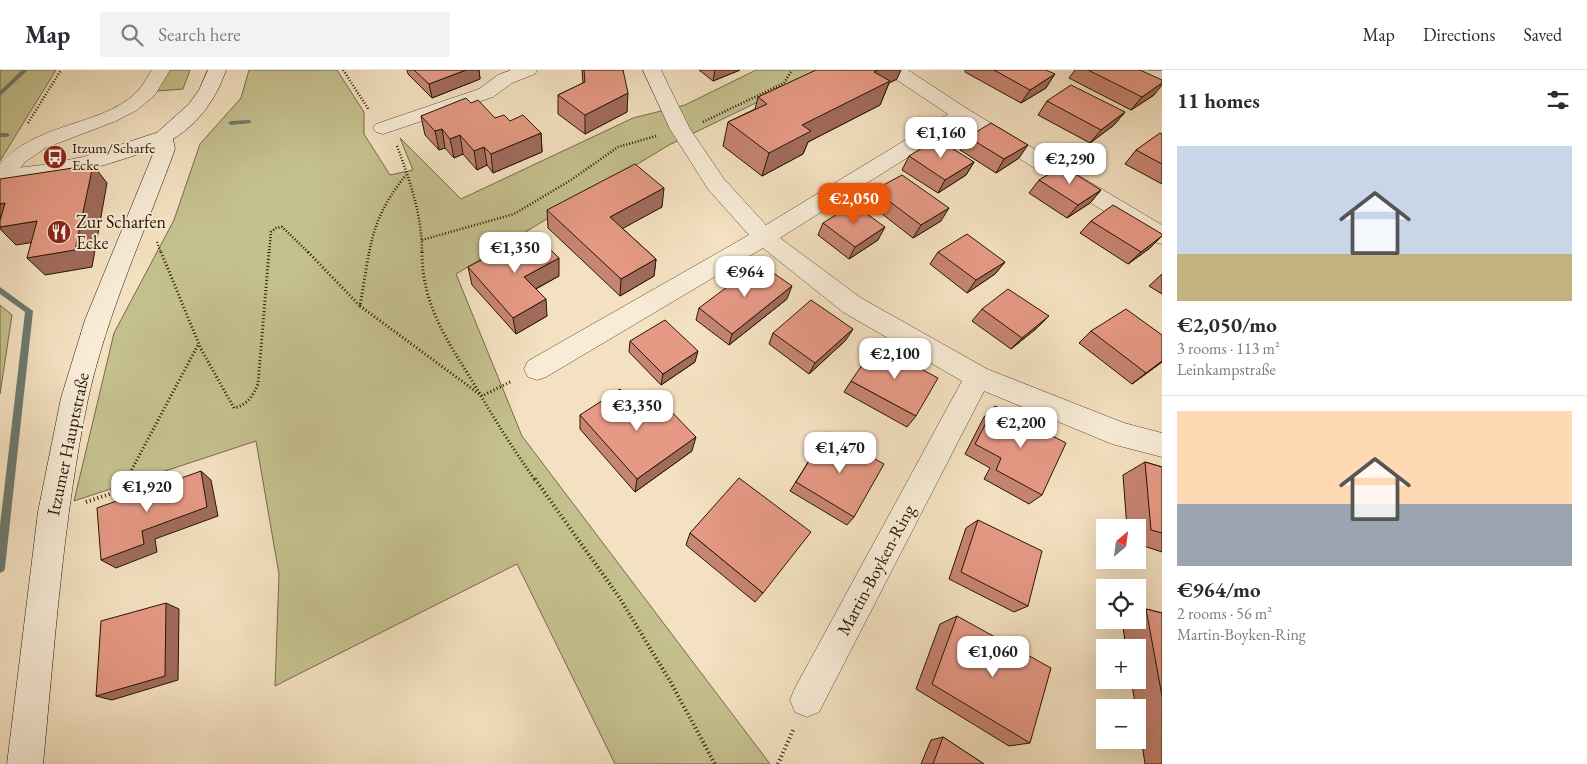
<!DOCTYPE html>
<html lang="en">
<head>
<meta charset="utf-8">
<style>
  :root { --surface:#fff; --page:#f2f2f3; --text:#2b2b33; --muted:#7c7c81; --line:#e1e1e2; --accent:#ea580c }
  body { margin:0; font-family:"EB Garamond",serif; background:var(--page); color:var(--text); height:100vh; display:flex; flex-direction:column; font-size:19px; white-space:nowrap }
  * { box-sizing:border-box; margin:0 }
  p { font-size:16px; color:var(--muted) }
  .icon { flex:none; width:28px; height:28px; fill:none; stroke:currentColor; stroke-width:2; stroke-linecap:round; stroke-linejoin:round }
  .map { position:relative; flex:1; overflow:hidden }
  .drawer { display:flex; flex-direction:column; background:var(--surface); width:425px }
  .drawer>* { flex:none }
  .needle { width:32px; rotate:29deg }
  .fabs { position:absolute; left:1096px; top:449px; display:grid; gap:10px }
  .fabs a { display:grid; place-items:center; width:50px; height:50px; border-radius:0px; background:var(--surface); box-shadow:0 5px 20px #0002; font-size:25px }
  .price { position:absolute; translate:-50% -42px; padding:0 11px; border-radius:10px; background:#fff; color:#222; font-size:16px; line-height:32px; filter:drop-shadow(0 1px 2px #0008) }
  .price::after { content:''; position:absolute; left:50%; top:30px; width:15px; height:11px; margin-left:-8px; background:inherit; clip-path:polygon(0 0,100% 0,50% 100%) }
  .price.current { background:var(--accent); color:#fff }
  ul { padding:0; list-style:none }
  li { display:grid; align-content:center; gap:10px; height:265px; padding:0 15px }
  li+li { border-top:1px solid var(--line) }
  li span { display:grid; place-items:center; height:155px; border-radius:0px; color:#555 }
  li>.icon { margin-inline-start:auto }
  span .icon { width:90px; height:90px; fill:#fffc; stroke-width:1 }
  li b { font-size:21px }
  h2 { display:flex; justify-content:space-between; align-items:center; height:60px; padding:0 15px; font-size:21px }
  header { display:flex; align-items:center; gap:30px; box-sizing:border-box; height:70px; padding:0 25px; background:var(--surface); border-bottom:1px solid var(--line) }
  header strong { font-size:24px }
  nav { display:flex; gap:28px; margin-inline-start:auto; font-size:18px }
  .search { width:350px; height:45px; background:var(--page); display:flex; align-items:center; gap:12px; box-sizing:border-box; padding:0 18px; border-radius:0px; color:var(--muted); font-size:19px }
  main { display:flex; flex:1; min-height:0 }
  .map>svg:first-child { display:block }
  .green { fill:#c4c08d; stroke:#756b47 }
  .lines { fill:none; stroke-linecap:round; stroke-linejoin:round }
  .stream { fill:#6d7a6e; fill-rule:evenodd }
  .minor-casing { stroke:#5a4931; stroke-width:1 }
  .tertiary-casing { stroke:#5a4931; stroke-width:1 }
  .secondary-casing { stroke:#261601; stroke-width:1 }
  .path-far2 { stroke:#261601; stroke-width:2.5; stroke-dasharray:1 2; stroke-linecap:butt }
  .path-far1 { stroke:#261601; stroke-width:3; stroke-dasharray:1 2.5; stroke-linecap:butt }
  .path { stroke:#261601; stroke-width:4; stroke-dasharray:1 3; stroke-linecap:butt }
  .minor { fill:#f8ecd7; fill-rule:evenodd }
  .tertiary { fill:#f8ecd7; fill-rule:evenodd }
  .secondary { fill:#f8ecd7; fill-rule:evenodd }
  .wall { fill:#c68472; stroke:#261601 }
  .shaded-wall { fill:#a16b5d; stroke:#261601 }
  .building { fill:#e69985; stroke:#261601 }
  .labels { text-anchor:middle; stroke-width:4; stroke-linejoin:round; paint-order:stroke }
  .far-poi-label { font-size:15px; fill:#261601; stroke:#f8ecd7; text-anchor:start }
  .poi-label { font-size:18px; fill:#261601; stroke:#f8ecd7; text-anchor:start }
  .street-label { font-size:18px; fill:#261601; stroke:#f8ecd7 }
</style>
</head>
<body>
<header>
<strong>Map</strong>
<div class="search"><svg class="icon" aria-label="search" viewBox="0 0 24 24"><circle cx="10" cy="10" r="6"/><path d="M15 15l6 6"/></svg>Search here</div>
<nav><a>Map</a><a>Directions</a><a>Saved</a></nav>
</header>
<main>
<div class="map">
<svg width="1162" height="694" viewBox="0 0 1162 694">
  <rect width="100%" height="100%" fill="#f4e1c1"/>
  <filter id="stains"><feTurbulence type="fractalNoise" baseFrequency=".004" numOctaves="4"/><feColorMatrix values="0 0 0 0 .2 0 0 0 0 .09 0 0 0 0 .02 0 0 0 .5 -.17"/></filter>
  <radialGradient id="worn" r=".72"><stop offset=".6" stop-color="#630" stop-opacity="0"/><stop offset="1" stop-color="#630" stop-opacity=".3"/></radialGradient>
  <!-- green -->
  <g class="green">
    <polygon points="0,0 56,0 0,91"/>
    <polygon points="165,0 190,0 183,19 157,21"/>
    <polygon points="249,0 337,0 364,42 364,64 390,105 413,100 400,68 461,129 633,48 685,35 756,0 824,0 669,75 456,204 522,366 770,694 615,694 517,494 275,616 279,504 256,371 74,431 114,263 174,150 200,74 241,28"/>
    <polygon points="0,235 12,245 0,324"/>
  </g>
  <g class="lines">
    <!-- stream -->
    <g class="stream">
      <polygon points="22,0 28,0 0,26 0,21"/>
      <polygon points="249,50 251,51 251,53 231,55 228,53 231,51"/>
      <polygon points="0,63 7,63 10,65 7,67 0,67"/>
      <polygon points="0,217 33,241 5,498 4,501 0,503 0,455 25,242 0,224"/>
    </g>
    <!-- minor casing -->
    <g class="minor-casing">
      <g id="minor">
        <path d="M 152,0 L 170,0 L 155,25 L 137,40 L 116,51 L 45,78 L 25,92 L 9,112 L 0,114 L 0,94 C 38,50 111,56 141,17 C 145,12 148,5 152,0 Z"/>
        <polygon points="511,0 537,0 535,4 512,13 493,27 383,64 376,62 373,58 376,54 479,19 498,5"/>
        <polygon points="643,0 661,0 690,59 724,109 766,155 948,44 888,4 886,0 908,0 969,40 1162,155 1162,174 1154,172 962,53 780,168 861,228 987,299 1124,353 1162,363 1162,387 1112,374 984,321 819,642 807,647 795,642 790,630 795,618 962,311 843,242 763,178 546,307 537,310 528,307 524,299 528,291 749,165 708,119 670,59"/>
        <polygon points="1136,0 1162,1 1162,15 1138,4"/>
      </g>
    </g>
    <!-- tertiary casing -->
    <g class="tertiary-casing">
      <path id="tertiary" d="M 162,61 L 169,62 L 172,67 L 169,72 C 115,95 59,109 0,114 L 0,100 L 42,95 L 83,87 Z"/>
    </g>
    <!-- secondary casing -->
    <g class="secondary-casing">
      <path id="secondary" d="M 208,0 L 226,0 C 216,29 199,53 173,69 L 175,79 C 145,162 107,243 88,329 C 63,449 55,572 43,694 L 7,694 L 38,442 L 61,328 L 85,250 L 155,79 L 152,67 L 189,34 L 199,20 Z"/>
    </g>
    <!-- path-far2 -->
    <g class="path-far2">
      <polyline points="343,0 369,40"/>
      <polyline points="703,52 784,13 792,0"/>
      <polyline points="28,53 61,0"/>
      <path d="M 397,76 C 410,111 422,145 422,183"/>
      <polyline points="422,170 514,144 571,110 618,77 656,66"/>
      <polyline points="157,172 161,183"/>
      <polyline points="269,183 271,162 276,158 282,157 309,183"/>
      <path d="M 369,183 C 375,151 386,130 406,105"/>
    </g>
    <!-- path-far1 -->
    <g class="path-far1">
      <path d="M 161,182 L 201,279 L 234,338 C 247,335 253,326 258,314 L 269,182"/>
      <polyline points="308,182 360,236 369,182"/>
      <path d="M 422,182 C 422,235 447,270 474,314 C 493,347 513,379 535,410"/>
      <polyline points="360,236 482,326 512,311"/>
      <polyline points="122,410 131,401 199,273"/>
    </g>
    <!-- path -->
    <g class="path">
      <polyline points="535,409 619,527 670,611 715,694"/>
      <polyline points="86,432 110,424 124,409"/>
      <polyline points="778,694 794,658"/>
    </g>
    <!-- minor -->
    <use href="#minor" class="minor"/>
    <!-- tertiary -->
    <use href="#tertiary" class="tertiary"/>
    <!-- secondary -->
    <use href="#secondary" class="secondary"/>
  </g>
  <!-- wall -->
  <g class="wall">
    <polygon points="407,0 479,0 480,9 432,28 408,4"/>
    <polygon points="582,0 623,0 627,42 585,64 558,44 558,25 583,13"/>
    <polygon points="699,0 740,0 713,11"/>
    <polygon points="965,0 1046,0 1046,18 1021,33 965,2"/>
    <polygon points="1075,0 1140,0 1154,25 1131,40 1069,8"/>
    <polygon points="897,9 889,13 880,35 808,72 803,84 762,106 723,76 728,52 755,39 758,27"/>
    <polygon points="1047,31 1125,42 1114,55 1090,73 1038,45"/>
    <polygon points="471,33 495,48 510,51 541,63 542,82 493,103 487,95 477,100 463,84 454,88 445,78 439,80 425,65 421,46"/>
    <polygon points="1162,64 1162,114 1125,94 1136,80"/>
    <polygon points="968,67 1019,88 996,103 960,80"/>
    <polygon points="909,86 974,92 966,105 938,123 902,100"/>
    <polygon points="1039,110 1101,120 1090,133 1067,148 1029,123"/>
    <polygon points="874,120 941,151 913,168 868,133"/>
    <polygon points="662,137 622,158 656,189 654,206 620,226 548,158 547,140"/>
    <polygon points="1091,151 1150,178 1128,194 1080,163"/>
    <polygon points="823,153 878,170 849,189 818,165"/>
    <polygon points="938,182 1005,192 995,204 967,223 930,194"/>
    <polygon points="468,197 559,206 536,219 547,246 516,264 472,215"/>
    <polygon points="1162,204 1162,224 1149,216"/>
    <polygon points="787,229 729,275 696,250 699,238"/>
    <polygon points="982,239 1049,246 1037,258 1011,279 972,251"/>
    <polygon points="1091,261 1162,292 1132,314 1079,273"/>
    <polygon points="773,263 846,270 809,304 769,274"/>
    <polygon points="630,271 695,292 661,315 629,282"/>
    <polygon points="851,311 916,346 907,357 844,322"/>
    <polygon points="995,336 1042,425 1029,434 984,409 990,398 965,384 984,347"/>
    <polygon points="580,345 644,345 692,381 635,422 580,359"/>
    <polygon points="827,362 854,447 847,455 790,421"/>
    <polygon points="1145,392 1162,397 1162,482 1138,474 1138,458 1127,458 1123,405"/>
    <polygon points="978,450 1028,536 1014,542 949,509 966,458"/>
    <polygon points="690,463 763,523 755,532 686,475"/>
    <polygon points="1146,539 1162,543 1162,694 1145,694 1138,648 1138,638 1136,638 1131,610 1138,610 1138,578 1126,578 1122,550 1138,550 1138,542"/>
    <polygon points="957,546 1030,673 1009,676 916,619 940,554"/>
    <polygon points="943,667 984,694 921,694 931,670"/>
  </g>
  <!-- shaded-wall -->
  <g class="shaded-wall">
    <polygon points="466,0 479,0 480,9 432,28 429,14"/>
    <polygon points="715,0 740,0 713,11"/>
    <polygon points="878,0 901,0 897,9 889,13 880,35 808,72 803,84 762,106 769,83 802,55 874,2"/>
    <polygon points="1055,4 1046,18 1021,33 1030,20"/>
    <polygon points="1162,13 1162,15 1154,25 1131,40 1142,27"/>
    <polygon points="628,23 627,42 585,64 585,45"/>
    <polygon points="1125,42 1114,55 1090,73 1101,60"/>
    <polygon points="442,59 445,78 439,80 435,61"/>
    <polygon points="541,63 542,82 493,103 491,84"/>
    <polygon points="460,65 463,84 454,88 450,69"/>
    <polygon points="1028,75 1019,88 996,103 1004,89"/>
    <polygon points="484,77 487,95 477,100 474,81"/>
    <polygon points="974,92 966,105 938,123 945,110"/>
    <polygon points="93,95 107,113 92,197 45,205 27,188"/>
    <polygon points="664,118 662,137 609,166 610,147"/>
    <polygon points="1101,120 1090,133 1067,148 1078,135"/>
    <polygon points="5,133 0,155 0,134"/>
    <polygon points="949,138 941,151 913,168 921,155"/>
    <polygon points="37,151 54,169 16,175 0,159 0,157"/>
    <polygon points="885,157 878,170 849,189 855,177"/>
    <polygon points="1162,166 1150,178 1128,194 1141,182"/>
    <polygon points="559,188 559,206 526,224 524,207"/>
    <polygon points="656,189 654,206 620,226 621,209"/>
    <polygon points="1005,192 995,204 967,223 976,210"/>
    <polygon points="792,216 787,229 729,275 732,264"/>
    <polygon points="546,229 547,246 516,264 513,248"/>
    <polygon points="1049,246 1037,258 1011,279 1022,268"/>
    <polygon points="853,259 846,270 809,304 815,293"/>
    <polygon points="698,281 695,292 661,315 663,304"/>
    <polygon points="1162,291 1162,292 1132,314 1146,303"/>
    <polygon points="696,367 692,381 635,422 637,409"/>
    <polygon points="201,401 211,410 218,446 155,469 157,482 116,498 101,490 142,461"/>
    <polygon points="166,533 179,539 178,610 112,630 96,626"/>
  </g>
  <!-- building -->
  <g class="building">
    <polygon points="414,0 466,0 429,14"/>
    <polygon points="584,0 623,0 628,23 585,45 558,25 585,12"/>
    <polygon points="816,0 878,0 874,2 890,11 802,55 811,61 769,83 728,52 767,34 758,27"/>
    <polygon points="994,0 1046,0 1055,4 1030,20"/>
    <polygon points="1088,0 1140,0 1162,10 1162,13 1142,27"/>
    <polygon points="1071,15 1125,42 1101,60 1047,31"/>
    <polygon points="466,28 471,33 478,30 495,48 504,45 510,51 523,45 541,63 491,84 484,77 474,81 460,65 450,69 442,59 435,61 421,46"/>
    <polygon points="991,53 1028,75 1004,89 968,67"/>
    <polygon points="1160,63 1162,64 1162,94 1136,80"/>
    <polygon points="937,69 974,92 945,110 909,86"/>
    <polygon points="635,94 664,118 610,147 656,189 621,209 547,140"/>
    <polygon points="93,95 75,180 27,188 37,151 0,157 0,151 5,133 0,134 0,109"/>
    <polygon points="1062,96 1101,120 1078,135 1039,110"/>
    <polygon points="902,105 949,138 921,155 874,120"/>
    <polygon points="853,134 885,157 855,177 823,153"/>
    <polygon points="1113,135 1162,164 1162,166 1141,182 1091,151"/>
    <polygon points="533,163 559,188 524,207 546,229 513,248 468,197"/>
    <polygon points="967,164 1005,192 976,210 938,182"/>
    <polygon points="759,193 792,216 732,264 699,238"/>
    <polygon points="1008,219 1049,246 1022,268 982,239"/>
    <polygon points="811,230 853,259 815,293 773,263"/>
    <polygon points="1126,239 1162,265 1162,291 1146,303 1091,261"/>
    <polygon points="665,250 698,281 663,304 630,271"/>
    <polygon points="876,275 938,308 916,346 851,311"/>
    <polygon points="620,319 644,345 663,333 696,367 637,409 580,345"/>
    <polygon points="995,336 1066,373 1042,425 996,400 1001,388 975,374"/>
    <polygon points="827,362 884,394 854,447 796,412"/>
    <polygon points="1145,392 1162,397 1162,463 1151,460"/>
    <polygon points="201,401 207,437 142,461 144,474 101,490 97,438"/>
    <polygon points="739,408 811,462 763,523 690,463"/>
    <polygon points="978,450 1042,481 1028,536 961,502"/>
    <polygon points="166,533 165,606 96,626 101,551"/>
    <polygon points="1146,539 1162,543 1162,626"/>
    <polygon points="957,546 1051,598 1030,673 932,614"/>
    <polygon points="943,667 984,694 933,694"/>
  </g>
  <!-- icons -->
  <defs>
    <g id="bus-disc" transform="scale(1.25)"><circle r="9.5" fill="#8f2418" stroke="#f8ecd7"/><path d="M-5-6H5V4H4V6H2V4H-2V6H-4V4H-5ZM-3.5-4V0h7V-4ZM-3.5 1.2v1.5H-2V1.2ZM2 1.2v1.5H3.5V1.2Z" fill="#fff"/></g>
    <g id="restaurant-disc" transform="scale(1.25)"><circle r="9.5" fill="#8f2418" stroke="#f8ecd7"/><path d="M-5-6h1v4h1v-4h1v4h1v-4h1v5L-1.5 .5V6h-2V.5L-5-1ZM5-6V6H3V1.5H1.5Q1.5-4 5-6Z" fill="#fff"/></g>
  </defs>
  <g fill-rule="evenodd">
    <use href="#bus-disc" x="55" y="87"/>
    <use href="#restaurant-disc" x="59" y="162"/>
  </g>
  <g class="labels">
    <!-- far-poi labels -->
    <g class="far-poi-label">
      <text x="72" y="83">Itzum/Scharfe<tspan x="72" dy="17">Ecke</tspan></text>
    </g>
    <!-- poi labels -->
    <g class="poi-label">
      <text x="76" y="158">Zur Scharfen<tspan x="76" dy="21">Ecke</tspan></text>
    </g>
    <!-- street labels -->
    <g class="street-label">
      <text transform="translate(68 374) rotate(-78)" y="6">Itzumer Hauptstraße</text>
      <text transform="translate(876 500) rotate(-62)" y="6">Martin-Boyken-Ring</text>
    </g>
  </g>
  <rect width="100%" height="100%" filter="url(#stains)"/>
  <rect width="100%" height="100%" fill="url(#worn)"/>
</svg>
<div class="fabs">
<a><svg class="needle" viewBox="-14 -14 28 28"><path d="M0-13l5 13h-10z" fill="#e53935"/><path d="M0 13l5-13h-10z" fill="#7c7c81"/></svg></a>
<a><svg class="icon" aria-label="locate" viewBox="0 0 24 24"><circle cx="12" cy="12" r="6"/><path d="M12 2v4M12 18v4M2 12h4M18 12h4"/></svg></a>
<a>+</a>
<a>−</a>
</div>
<b class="price" style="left:941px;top:89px">€1,160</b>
<b class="price" style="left:1070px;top:115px">€2,290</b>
<b class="price current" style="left:854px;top:155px">€2,050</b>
<b class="price" style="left:515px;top:204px">€1,350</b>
<b class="price" style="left:745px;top:228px">€964</b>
<b class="price" style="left:895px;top:310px">€2,100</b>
<b class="price" style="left:637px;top:362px">€3,350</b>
<b class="price" style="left:1021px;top:379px">€2,200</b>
<b class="price" style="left:840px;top:404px">€1,470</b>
<b class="price" style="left:147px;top:443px">€1,920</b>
<b class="price" style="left:993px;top:608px">€1,060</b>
</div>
<section class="drawer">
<h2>11 homes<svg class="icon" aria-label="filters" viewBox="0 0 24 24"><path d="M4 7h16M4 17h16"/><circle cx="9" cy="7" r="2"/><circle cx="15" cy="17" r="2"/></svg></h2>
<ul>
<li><span style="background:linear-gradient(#c9d6e8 70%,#c2b280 0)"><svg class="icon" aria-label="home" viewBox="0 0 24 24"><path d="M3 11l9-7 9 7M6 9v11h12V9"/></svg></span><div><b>€2,050/mo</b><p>3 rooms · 113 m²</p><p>Leinkampstraße</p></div></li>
<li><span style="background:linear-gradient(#ffd9b3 60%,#9aa5b1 0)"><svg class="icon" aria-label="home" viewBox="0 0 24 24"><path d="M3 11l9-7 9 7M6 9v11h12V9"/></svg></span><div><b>€964/mo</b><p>2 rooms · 56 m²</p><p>Martin-Boyken-Ring</p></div></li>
</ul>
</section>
</main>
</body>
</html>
